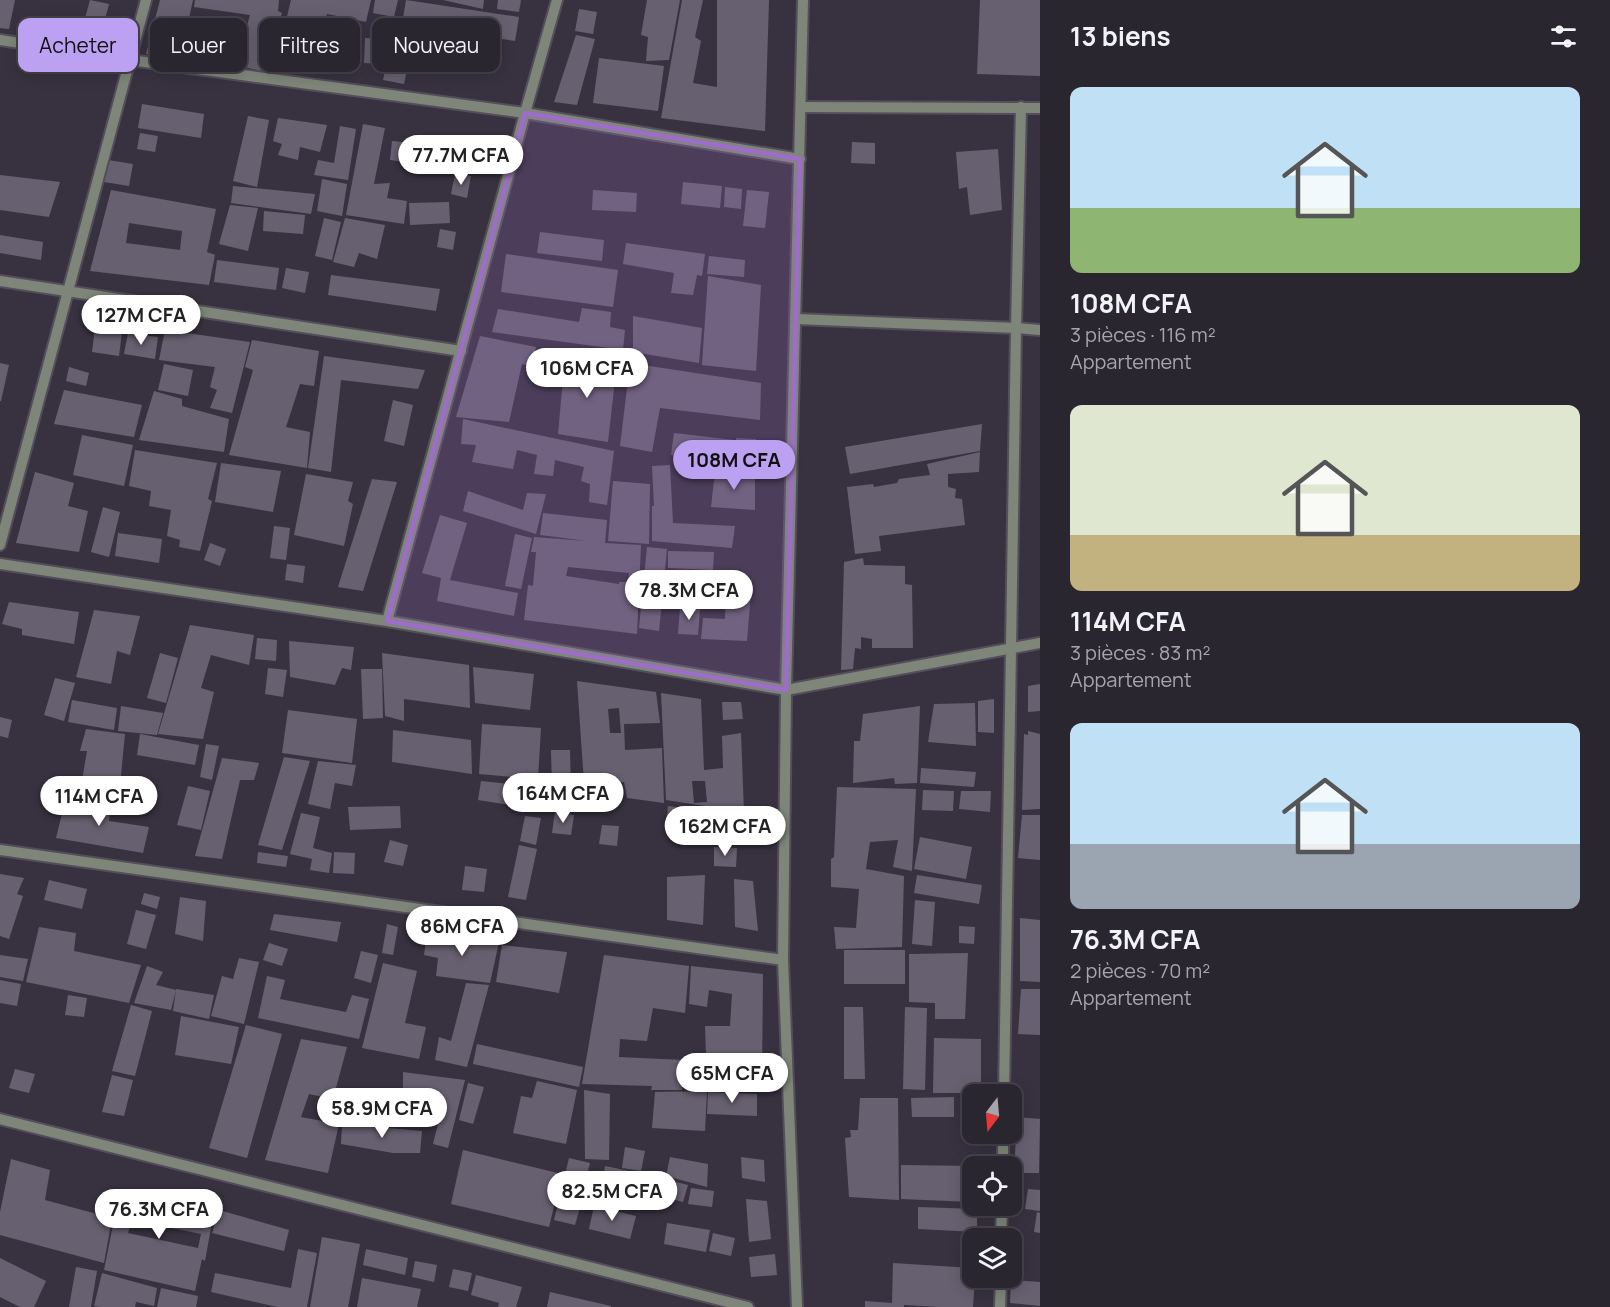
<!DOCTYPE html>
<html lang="fr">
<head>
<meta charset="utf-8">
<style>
  :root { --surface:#2a2630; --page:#36323c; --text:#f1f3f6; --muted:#a5a5ab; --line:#46434c; --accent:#bca0f2 }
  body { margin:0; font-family:Manrope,sans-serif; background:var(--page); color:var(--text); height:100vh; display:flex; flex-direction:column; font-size:22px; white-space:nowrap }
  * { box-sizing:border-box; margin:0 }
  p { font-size:20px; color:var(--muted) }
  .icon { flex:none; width:33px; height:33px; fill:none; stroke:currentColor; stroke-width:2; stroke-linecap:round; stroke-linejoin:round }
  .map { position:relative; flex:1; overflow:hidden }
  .sheet { display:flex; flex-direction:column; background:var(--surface); width:570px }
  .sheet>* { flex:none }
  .top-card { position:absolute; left:18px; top:18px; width:570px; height:54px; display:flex; gap:12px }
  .needle { width:39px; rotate:196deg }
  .tools { position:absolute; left:962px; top:1084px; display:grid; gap:12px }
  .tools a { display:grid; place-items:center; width:60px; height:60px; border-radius:12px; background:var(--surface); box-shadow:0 3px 15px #0003,0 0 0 2px var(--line); font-size:30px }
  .price { position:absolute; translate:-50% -51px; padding:0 14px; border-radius:21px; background:#fff; color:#222; font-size:20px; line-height:39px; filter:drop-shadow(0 2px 3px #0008) }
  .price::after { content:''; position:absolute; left:50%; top:36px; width:18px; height:14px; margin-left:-9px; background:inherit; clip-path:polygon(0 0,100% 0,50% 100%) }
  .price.on { background:var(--accent); color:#111 }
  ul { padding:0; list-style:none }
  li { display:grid; align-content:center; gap:12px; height:318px; padding:0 30px }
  li span { display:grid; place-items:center; height:186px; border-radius:12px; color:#555 }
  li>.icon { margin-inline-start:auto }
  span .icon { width:108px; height:108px; fill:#fffc; stroke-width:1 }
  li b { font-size:26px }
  h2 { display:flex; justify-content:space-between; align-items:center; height:72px; padding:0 30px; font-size:26px }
  .tag { padding:0 21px; border-radius:12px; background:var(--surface); box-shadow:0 3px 15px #0003,0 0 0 2px var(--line); font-size:21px; line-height:54px }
  .tag.on { background:var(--accent); color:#111 }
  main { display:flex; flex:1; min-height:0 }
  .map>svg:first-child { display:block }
  .building { fill:#676070; fill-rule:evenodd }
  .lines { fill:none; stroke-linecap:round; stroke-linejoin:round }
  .minor-casing { stroke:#544e5b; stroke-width:14 }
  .minor { stroke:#7e8679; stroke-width:10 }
  .marked { fill:#9e6dc9; fill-opacity:0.2; stroke:#9e6dc9; stroke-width:4.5; stroke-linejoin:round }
</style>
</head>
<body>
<main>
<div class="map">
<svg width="1040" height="1307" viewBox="0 0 1040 1307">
  <rect width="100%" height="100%" fill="#383240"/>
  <!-- building -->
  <g class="building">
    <polygon points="0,0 15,0 9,29 0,28"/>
    <polygon points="90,0 109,4 99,42 80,37"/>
    <polygon points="160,0 193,0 186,32 179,32 171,56 146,54"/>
    <polygon points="195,0 279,0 278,11 282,13 265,66 263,65 261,71 236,65 250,15 194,7"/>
    <polygon points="291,0 371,0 366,22 327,14 316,53 280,45"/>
    <polygon points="375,0 398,0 394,17 373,13"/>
    <polygon points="406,0 519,17 515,41 402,24"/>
    <polygon points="443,0 484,0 483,9"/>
    <polygon points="498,0 521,0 519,12 497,9"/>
    <polygon points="647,0 680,0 669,60 646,61 648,37 641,35"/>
    <polygon points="682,0 703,0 695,37 701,41 693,83 717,87 717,0 769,0 765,131 661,118"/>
    <polygon points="980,0 1040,0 1040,76 977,74"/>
    <polygon points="579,9 597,12 593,34 575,31"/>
    <polygon points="395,27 415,31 404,84 383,80"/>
    <polygon points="197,33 230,37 227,58 195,54"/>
    <polygon points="576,35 595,39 577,105 554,102"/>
    <polygon points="333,38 356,39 355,62 331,61"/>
    <polygon points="365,38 385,39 383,64 364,63"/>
    <polygon points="599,58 664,66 658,111 593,103"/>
    <polygon points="142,104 204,114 201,138 138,128"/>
    <polygon points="248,116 269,120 257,187 233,181"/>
    <polygon points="278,118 327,125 320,152 300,147 298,160 278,155 282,144 273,141"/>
    <polygon points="363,124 385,128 374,184 390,183 387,198 407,201 404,224 346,215"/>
    <polygon points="340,126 356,129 348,180 314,175 318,160 334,163"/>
    <polygon points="140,133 158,136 155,152 137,149"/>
    <polygon points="392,141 453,147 450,168 390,160"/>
    <polygon points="852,142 875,143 875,164 851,163"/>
    <polygon points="998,149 1002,210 970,215 967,187 959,189 956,152"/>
    <polygon points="108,160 133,164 129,186 104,182"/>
    <polygon points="455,174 471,176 467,198 451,194"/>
    <polygon points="0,175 60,182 49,217 0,210"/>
    <polygon points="322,179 347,184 342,216 317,211"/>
    <polygon points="683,182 722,186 720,208 681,204"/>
    <polygon points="233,186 315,194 311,214 231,203"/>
    <polygon points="725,187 742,189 741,209 724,207"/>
    <path d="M 111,190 L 216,209 L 207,252 L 215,255 L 209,285 L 90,271 ZM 129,223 L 182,231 L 180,250 L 126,243 Z"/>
    <polygon points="593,190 637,193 636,212 592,210"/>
    <polygon points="747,190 769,192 765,228 743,226"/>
    <polygon points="449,202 450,223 410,225 409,203"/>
    <polygon points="230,205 258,208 248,251 219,244"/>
    <polygon points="264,211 305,215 303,234 263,231"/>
    <polygon points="324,218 341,222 332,260 315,256"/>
    <polygon points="345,218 385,225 377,259 359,253 354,267 333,262"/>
    <polygon points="440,229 456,232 453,250 437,247"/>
    <polygon points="540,232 604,240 602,261 537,253"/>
    <polygon points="0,235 43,242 41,260 0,253"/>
    <polygon points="626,243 705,254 702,276 697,275 693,295 671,293 674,273 623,264"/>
    <polygon points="506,254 618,270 613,307 501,292"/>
    <polygon points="709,256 745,260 744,277 707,274"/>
    <polygon points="217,260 279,268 276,290 214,282"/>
    <polygon points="286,268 309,272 305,293 282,288"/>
    <polygon points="331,275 440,289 436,311 328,295"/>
    <polygon points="708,276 761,285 756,371 702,365"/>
    <polygon points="582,308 611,312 610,327 625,330 623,350 492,332 498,309 579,322"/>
    <polygon points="633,316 702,328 699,363 633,352"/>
    <polygon points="95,328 122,332 119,356 92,352"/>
    <polygon points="165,330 250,342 232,413 210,408 217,390 210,387 215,367 159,360"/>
    <polygon points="128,333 158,337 155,359 124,354"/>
    <polygon points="480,336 536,347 532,366 522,364 509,422 456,417"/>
    <polygon points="252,340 319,351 314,386 300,384 286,427 310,432 307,468 229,455 253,370 245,367"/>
    <polygon points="324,356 425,370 418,389 341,380 331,472 308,468"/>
    <polygon points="565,357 617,362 608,442 558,434"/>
    <polygon points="0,363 9,365 1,401 0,401"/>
    <polygon points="630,363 761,383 760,420 660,408 652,452 620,446"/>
    <polygon points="164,364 193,370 188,396 158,390"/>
    <polygon points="69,367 89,373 86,386 66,381"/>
    <polygon points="64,390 142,405 134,437 54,424"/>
    <polygon points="154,391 182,399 182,406 229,419 224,452 139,440"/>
    <polygon points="393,400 413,405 404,446 384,441"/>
    <polygon points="463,419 614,451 607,505 589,502 590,484 581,481 584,467 555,460 553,476 534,474 537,455 517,450 513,469 472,462 476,445 461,444"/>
    <polygon points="982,424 980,451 850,474 845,447"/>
    <polygon points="674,433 735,440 732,461 671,455"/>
    <polygon points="82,435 133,445 124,486 73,475"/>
    <polygon points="736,438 756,439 756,466 735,465"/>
    <polygon points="135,450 217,463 208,499 212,501 200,551 179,547 180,540 167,536 171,510 149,506 151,491 129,486"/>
    <polygon points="980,452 979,472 948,474 948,487 956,489 955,498 962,499 965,525 879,536 881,551 855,554 847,487 873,484 874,487 897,483 899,479 930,475 927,464"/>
    <polygon points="221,463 281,471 273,512 215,502"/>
    <polygon points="670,465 673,523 735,526 732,548 652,541 652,506 654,506 652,466"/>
    <polygon points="35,472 74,483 68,506 88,511 79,552 16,543"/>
    <polygon points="715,472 755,475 755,510 711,507"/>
    <polygon points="306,474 353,482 348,501 353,504 344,546 294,535"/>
    <polygon points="372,479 397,482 363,591 338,587"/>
    <polygon points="613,481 650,484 649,544 608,541"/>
    <polygon points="468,491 523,510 527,493 546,494 536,534 463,511"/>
    <polygon points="103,507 120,512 109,557 91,552"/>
    <path d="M 543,513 L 607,520 L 605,543 L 641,545 L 637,634 L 524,620 L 528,585 L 533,586 L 536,552 L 531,552 L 534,537 L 587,541 L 540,535 ZM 568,567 L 629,573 L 628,582 L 619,582 L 619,584 L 566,576 Z"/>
    <polygon points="440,515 467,523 450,580 518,593 514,616 437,601 441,578 422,573"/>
    <polygon points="274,526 290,528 286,560 270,558"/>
    <polygon points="118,533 162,539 159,563 115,556"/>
    <polygon points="515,534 532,538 521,589 505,586"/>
    <polygon points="210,543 226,549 220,566 204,560"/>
    <polygon points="647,547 667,549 659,631 639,628"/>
    <polygon points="668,551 714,552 713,570 668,568"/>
    <polygon points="863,558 864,565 905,566 905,584 912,585 913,648 872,648 872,639 861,637 861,649 855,648 853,669 841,670 844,562"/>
    <polygon points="287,564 305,566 303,583 285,580"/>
    <polygon points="726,578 752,580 747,641 701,639 703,618 725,619"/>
    <polygon points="9,602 79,612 74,644 22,635 22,629 2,624"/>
    <polygon points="680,607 700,609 698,635 678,634"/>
    <polygon points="94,610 140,616 130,655 117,651 111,684 76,677"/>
    <polygon points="190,625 254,635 249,665 211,655 201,688 214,692 203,739 158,734"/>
    <polygon points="257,638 277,640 276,661 255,659"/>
    <polygon points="289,641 354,647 351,670 342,668 335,685 290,677"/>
    <polygon points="160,653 178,658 166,703 147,698"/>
    <polygon points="382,653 469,665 470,708 404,699 404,721 385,716"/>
    <polygon points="473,667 534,674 530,710 475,703"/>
    <polygon points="268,668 287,670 283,697 265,694"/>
    <polygon points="361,669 382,669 383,718 363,719"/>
    <polygon points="55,678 75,683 64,721 44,715"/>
    <path d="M 577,681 L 656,692 L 660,723 L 624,724 L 625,750 L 662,748 L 664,803 L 627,798 L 624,782 L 584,783 ZM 619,708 L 621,733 L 610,733 L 608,709 Z"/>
    <polygon points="1040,684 1040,711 1028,712 1028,686"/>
    <path d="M 661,693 L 701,699 L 704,770 L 723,768 L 722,736 L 741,733 L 744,812 L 666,800 ZM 692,781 L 705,781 L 707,802 L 694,803 Z"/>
    <polygon points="994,699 994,733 978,732 978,701"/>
    <polygon points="72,700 117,708 114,730 68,722"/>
    <polygon points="722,702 741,702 743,719 723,720"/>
    <polygon points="975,703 976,746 928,742 934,704"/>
    <polygon points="121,706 163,713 157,735 118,731"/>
    <polygon points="920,706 917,783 895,784 894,778 853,783 854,741 860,741 863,714"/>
    <polygon points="288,710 357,719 352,763 282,753"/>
    <polygon points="0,717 12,720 8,738 0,736"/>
    <polygon points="482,724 541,728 538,779 479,774"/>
    <polygon points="86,729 125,734 119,796 80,792 87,751 80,751"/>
    <polygon points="393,730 471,740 472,774 392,762"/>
    <polygon points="1028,731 1040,734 1040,809 1022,810 1024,734 1028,735"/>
    <polygon points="140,734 199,745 195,765 137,755"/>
    <polygon points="206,744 219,746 212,780 200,777"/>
    <polygon points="551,750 570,750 571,787 552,787"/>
    <polygon points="284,757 310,761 282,850 258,845"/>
    <polygon points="222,758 259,763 254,780 240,780 222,859 195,856"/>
    <polygon points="318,761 356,765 352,786 335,783 330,809 308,804"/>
    <polygon points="921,768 976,772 974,787 920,783"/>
    <polygon points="481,781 520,785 517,806 478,800"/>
    <polygon points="188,786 210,791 201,830 177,825"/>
    <polygon points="837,787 916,789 912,871 893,867 898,840 870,842 866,869 904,876 902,947 836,949 834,927 856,928 859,889 831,887 831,859 834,857"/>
    <polygon points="529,788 555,791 553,807 526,804"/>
    <polygon points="923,790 954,791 953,811 922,810"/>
    <polygon points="558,791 573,792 572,808 556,806"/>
    <polygon points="961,791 991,791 990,812 959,809"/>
    <polygon points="66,797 111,803 109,821 149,827 143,853 56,838"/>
    <polygon points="400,806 401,828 350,830 348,807"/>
    <polygon points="668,806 717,813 714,834 666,826"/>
    <polygon points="555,812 574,815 571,835 552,833"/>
    <polygon points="301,813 320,817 313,848 332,853 329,873 310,870 312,859 290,854"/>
    <polygon points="1022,815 1040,815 1040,860 1018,858"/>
    <polygon points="525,816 541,818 536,845 520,841"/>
    <polygon points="602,825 619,826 617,846 599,844"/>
    <polygon points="920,837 972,847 966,879 914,869"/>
    <polygon points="390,840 408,845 403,866 384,862"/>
    <polygon points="519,845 537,849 526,900 508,897"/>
    <polygon points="714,847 737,848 736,867 714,866"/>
    <polygon points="258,852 288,856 286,867 257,863"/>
    <polygon points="334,852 355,853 354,874 333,873"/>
    <polygon points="465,866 487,869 484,892 462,890"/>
    <polygon points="0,874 24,878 17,894 23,896 9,939 0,936"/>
    <polygon points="705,875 703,925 667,920 667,877"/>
    <polygon points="917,875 982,885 979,904 914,893"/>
    <polygon points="734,879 753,881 758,931 735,927"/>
    <polygon points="49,880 87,889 82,909 44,900"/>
    <polygon points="144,893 160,897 157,909 141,904"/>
    <polygon points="180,897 206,901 203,941 175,934"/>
    <polygon points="915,900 935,902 932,946 912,944"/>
    <polygon points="136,910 156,915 146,949 127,944"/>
    <polygon points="274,914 341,922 337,942 270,930"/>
    <polygon points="1020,918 1040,920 1040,982 1020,981"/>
    <polygon points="387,924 398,927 393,955 382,953"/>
    <polygon points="959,926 975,927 974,944 959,943"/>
    <polygon points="39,927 76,933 74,951 141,965 129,1003 26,982"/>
    <polygon points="427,932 499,942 490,983 436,976 438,958 424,955"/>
    <polygon points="269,943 288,949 282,966 263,960"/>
    <polygon points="502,945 567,952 559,993 496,982"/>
    <rect x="844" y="950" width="61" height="34"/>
    <polygon points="361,951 378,955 371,983 354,978"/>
    <polygon points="968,953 965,1019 935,1019 935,1003 909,1002 909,954"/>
    <polygon points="0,955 28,959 23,981 0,977"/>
    <polygon points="604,955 689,966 685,1013 653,1008 647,1041 620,1039 619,1057 684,1060 682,1090 651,1090 652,1086 582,1084"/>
    <polygon points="239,958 259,962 244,1024 211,1016 222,976 233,979"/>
    <polygon points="383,963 417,971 405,1023 426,1027 419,1059 362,1048"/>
    <polygon points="147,966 163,972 156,985 176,990 171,1010 134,1003"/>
    <polygon points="691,966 763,974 762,1077 733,1078 733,1087 707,1087 705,1026 730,1026 732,994 709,990 707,1007 689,1004"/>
    <polygon points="267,976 285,980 280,999 346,1012 352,995 369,999 359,1039 258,1018"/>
    <polygon points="0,980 21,984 17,1006 0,1003"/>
    <polygon points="466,983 489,985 467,1067 435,1060 439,1037 451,1041"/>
    <polygon points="176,989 214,995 209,1019 173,1011"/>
    <polygon points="1021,989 1040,989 1040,1035 1018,1034"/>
    <polygon points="68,995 87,998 84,1017 65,1015"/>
    <polygon points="131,1005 152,1011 135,1076 112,1071"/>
    <polygon points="844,1007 863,1007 865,1079 844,1079"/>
    <polygon points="905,1007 927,1008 925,1090 903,1089"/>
    <polygon points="181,1016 239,1027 231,1064 175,1055"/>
    <polygon points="246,1025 282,1034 247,1158 209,1148"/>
    <polygon points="934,1038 981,1039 981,1093 933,1093"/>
    <polygon points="301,1039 347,1047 333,1099 309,1094 301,1117 339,1124 328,1173 265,1160"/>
    <polygon points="477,1044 583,1067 579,1087 473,1064"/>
    <polygon points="15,1069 35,1074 29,1093 9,1088"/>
    <polygon points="403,1072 465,1080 448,1148 433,1144 444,1100 403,1092"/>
    <polygon points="112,1075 133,1080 124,1116 102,1112"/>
    <polygon points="537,1081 577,1090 566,1144 513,1133 521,1096 532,1098"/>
    <polygon points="468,1083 484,1087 473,1124 459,1120"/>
    <polygon points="584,1090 610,1094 609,1160 585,1159"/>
    <polygon points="707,1091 705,1131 652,1128 655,1092"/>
    <polygon points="708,1092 757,1094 757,1116 707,1114"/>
    <polygon points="954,1097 954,1117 912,1117 911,1098"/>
    <polygon points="860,1098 898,1098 899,1200 849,1197 845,1138 851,1137 850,1130 858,1130"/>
    <polygon points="1017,1117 1040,1119 1039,1173 1014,1173"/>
    <polygon points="342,1124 422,1131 420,1153 393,1153 341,1144"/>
    <polygon points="625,1147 645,1151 641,1171 622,1168"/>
    <polygon points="463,1150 562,1174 549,1227 451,1204"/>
    <polygon points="670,1157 708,1164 707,1187 666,1176"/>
    <polygon points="741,1157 764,1160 765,1182 742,1178"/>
    <polygon points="569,1158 590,1163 585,1181 596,1184 590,1205 581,1204 575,1225 554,1220"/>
    <polygon points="11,1159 50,1170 45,1200 112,1218 104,1263 0,1235 0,1212"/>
    <polygon points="901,1165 972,1166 972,1202 901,1199"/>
    <polygon points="605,1166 644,1174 641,1191 602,1183"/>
    <polygon points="648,1175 688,1185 683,1202 644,1192"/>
    <polygon points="691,1188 714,1191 712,1207 688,1204"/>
    <polygon points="1028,1189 1040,1190 1040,1211 1025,1209"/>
    <path d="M 120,1190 L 214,1211 L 205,1261 L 202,1259 L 195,1291 L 104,1270 ZM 132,1220 L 201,1234 L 198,1248 L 128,1233 Z"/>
    <polygon points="746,1199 767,1201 771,1239 749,1242"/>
    <polygon points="594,1206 636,1216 630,1239 589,1229"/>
    <polygon points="918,1207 977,1209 977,1232 918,1229"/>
    <polygon points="219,1210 289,1230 284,1251 212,1233"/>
    <polygon points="1037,1212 1040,1213 1040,1233 1034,1232"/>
    <polygon points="667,1223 710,1230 706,1252 664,1244"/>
    <polygon points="713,1233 735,1238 731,1256 709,1251"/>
    <polygon points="322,1237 360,1244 348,1307 310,1307"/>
    <polygon points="298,1249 317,1253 307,1307 277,1307 211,1292 215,1273 291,1288"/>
    <polygon points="366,1249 408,1258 405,1275 363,1265"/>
    <polygon points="775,1254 777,1275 751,1277 749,1257"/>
    <polygon points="0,1258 46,1281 34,1307 20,1307 0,1297"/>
    <polygon points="415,1261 437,1265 434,1282 412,1277"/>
    <polygon points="893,1263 972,1268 972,1278 975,1278 973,1307 940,1307 904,1305 904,1307 865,1307 865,1301 892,1303"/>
    <polygon points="76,1267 97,1271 91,1307 69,1307"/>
    <polygon points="453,1269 472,1273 468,1291 449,1287"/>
    <polygon points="102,1273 157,1288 154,1306 136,1302 135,1307 100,1307 94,1306"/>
    <polygon points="476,1275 522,1287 516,1307 498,1307 499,1303 471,1295"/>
    <polygon points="362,1278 421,1289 417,1307 357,1307"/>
    <polygon points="1011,1280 1040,1282 1040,1306 1010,1303"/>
    <polygon points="161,1288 198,1296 196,1307 157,1307"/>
    <polygon points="550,1292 611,1306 611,1307 547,1307"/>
  </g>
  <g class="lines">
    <!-- minor casing -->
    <g class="minor-casing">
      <g id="minor">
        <polyline points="0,40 130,60 525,113 800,159"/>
        <polyline points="801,107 1040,108"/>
        <polyline points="0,281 461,351"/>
        <polyline points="796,319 1016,328 1040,330"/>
        <polyline points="0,545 146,0"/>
        <polyline points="0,564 387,621 786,690 1040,643"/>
        <polyline points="387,621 525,113 557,0"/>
        <polyline points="0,850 783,960"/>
        <polyline points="1004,1095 1016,328 1021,107"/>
        <polyline points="0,1119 748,1307"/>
        <polyline points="1003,1167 1003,1134"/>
        <polyline points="1001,1239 1002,1206"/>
        <polyline points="797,1307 783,960 786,690 803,0"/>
        <polyline points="1000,1307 1001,1278"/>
      </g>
    </g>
    <!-- minor -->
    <use href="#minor" class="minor"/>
  </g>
  <!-- marked area -->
  <path class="marked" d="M 525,113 L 800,159 L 786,690 L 387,621 Z"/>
</svg>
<div class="tools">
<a><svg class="needle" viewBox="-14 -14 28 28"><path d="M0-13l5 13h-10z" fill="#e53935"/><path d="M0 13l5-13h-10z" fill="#a5a5ab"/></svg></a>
<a><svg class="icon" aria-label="locate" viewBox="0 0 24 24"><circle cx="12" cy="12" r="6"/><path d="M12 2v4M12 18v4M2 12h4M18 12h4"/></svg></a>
<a><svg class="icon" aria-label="layers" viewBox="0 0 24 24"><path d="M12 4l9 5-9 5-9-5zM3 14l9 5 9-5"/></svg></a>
</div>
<b class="price" style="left:461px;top:186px">77.7M CFA</b>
<b class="price" style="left:141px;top:346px">127M CFA</b>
<b class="price" style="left:587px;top:399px">106M CFA</b>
<b class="price on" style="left:734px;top:491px">108M CFA</b>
<b class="price" style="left:689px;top:621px">78.3M CFA</b>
<b class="price" style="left:563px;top:824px">164M CFA</b>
<b class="price" style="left:99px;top:827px">114M CFA</b>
<b class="price" style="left:725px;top:857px">162M CFA</b>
<b class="price" style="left:462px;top:957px">86M CFA</b>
<b class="price" style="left:732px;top:1104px">65M CFA</b>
<b class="price" style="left:382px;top:1139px">58.9M CFA</b>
<b class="price" style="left:612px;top:1222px">82.5M CFA</b>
<b class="price" style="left:159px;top:1240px">76.3M CFA</b>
<div class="top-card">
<a class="tag on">Acheter</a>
<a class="tag">Louer</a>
<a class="tag">Filtres</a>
<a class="tag">Nouveau</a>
</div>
</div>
<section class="sheet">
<h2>13 biens<svg class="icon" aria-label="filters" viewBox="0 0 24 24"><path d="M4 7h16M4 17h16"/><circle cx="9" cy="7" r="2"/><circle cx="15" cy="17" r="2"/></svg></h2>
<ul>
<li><span style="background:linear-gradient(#bfe0f5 65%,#8fb573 0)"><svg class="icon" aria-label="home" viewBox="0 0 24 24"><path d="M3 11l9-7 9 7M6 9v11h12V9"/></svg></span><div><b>108M CFA</b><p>3 pièces · 116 m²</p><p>Appartement</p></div></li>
<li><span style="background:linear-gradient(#dfe7d0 70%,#c2b280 0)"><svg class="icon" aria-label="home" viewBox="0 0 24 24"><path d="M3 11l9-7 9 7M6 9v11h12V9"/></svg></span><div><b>114M CFA</b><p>3 pièces · 83 m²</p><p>Appartement</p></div></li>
<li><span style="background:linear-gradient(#bfe0f5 65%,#9aa5b1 0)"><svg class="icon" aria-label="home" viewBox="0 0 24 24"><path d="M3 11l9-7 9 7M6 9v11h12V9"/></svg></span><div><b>76.3M CFA</b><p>2 pièces · 70 m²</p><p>Appartement</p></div></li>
</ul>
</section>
</main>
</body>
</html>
